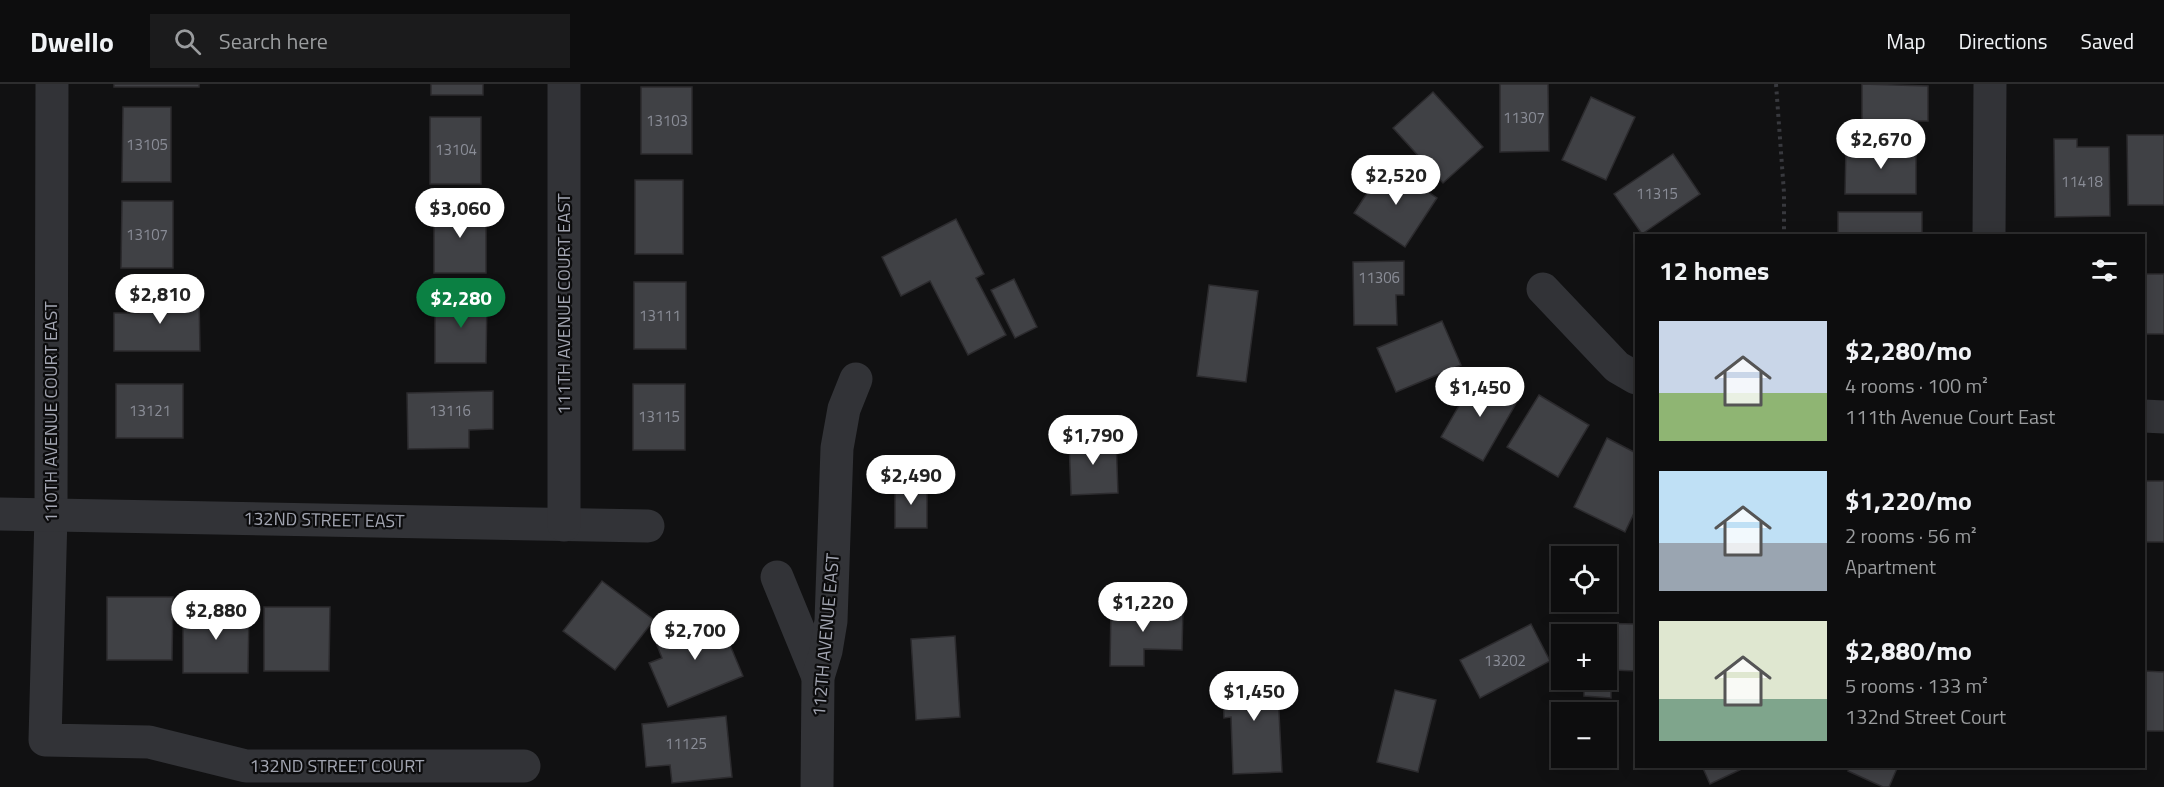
<!DOCTYPE html>
<html lang="en">
<head>
<meta charset="utf-8">
<style>
  :root { --surface:#0d0d0e; --page:#1b1b1c; --text:#f1f3f6; --muted:#9a9c9e; --line:#2d2d2e; --accent:#0b8043 }
  body { margin:0; font-family:"Titillium Web",sans-serif; background:var(--page); color:var(--text); height:100vh; display:flex; flex-direction:column; font-size:22px; white-space:nowrap }
  * { box-sizing:border-box; margin:0 }
  p { font-size:20px; color:var(--muted) }
  .icon { flex:none; width:33px; height:33px; fill:none; stroke:currentColor; stroke-width:2; stroke-linecap:round; stroke-linejoin:round }
  .map { position:relative; flex:1; overflow:hidden }
  .panel { position:absolute; left:1635px; top:150px; width:510px; height:534px; display:flex; flex-direction:column; background:var(--surface); border-radius:0px; box-shadow:0 3px 15px #0003,0 0 0 2px var(--line) }
  .panel>* { flex:none }
  .tools { position:absolute; left:1551px; top:462px; display:grid; gap:12px }
  .tools a { display:grid; place-items:center; width:66px; height:66px; border-radius:0px; background:var(--surface); box-shadow:0 3px 15px #0003,0 0 0 2px var(--line); font-size:30px }
  .price { position:absolute; translate:-50% -51px; padding:0 14px; border-radius:21px; background:#fff; color:#222; font-size:20px; line-height:39px; filter:drop-shadow(0 2px 3px #0008) }
  .price::after { content:''; position:absolute; left:50%; top:36px; width:18px; height:14px; margin-left:-9px; background:inherit; clip-path:polygon(0 0,100% 0,50% 100%) }
  .price.on { background:var(--accent); color:#fff }
  ul { padding:0; list-style:none }
  li { display:flex; align-items:center; gap:18px; height:150px; padding:0 24px }
  li span { display:grid; place-items:center; flex:none; width:168px; height:120px; border-radius:0px; color:#555 }
  li>.icon { margin-inline-start:auto }
  span .icon { width:72px; height:72px; fill:#fffc; stroke-width:1 }
  li b { font-size:26px }
  h2 { display:flex; justify-content:space-between; align-items:center; height:72px; padding:0 24px; font-size:26px }
  header { display:flex; align-items:center; gap:36px; box-sizing:border-box; height:84px; padding:0 30px; background:var(--surface); border-bottom:2px solid var(--line) }
  header strong { font-size:28px }
  nav { display:flex; gap:33px; margin-inline-start:auto; font-size:21px }
  .search { width:420px; height:54px; background:var(--page); display:flex; align-items:center; gap:15px; box-sizing:border-box; padding:0 21px; border-radius:0px; color:var(--muted); font-size:22px }
  .map>svg:first-child { display:block }
  .building { fill:#404145; stroke:#2c2b2e; stroke-width:1.5 }
  .lines { fill:none; stroke-linecap:round; stroke-linejoin:round }
  .path { stroke:#38393e; stroke-width:4; stroke-dasharray:3 4.5; stroke-linecap:butt }
  .minor { stroke:#323337; stroke-width:33 }
  .labels { text-anchor:middle; stroke-width:4.5; stroke-linejoin:round; paint-order:stroke }
  .number-label { font-size:15px; fill:#8a8d97 }
  .street-label { font-size:18px; fill:#a3a6b2; stroke:#0c0c0d }
</style>
</head>
<body>
<header>
<strong>Dwello</strong>
<div class="search"><svg class="icon" aria-label="search" viewBox="0 0 24 24"><circle cx="10" cy="10" r="6"/><path d="M15 15l6 6"/></svg>Search here</div>
<nav><a>Map</a><a>Directions</a><a>Saved</a></nav>
</header>
<div class="map">
<svg width="2164" height="703" viewBox="0 0 2164 703">
  <rect width="100%" height="100%" fill="#111112"/>
  <!-- building -->
  <g class="building">
    <rect x="114" y="0" width="85" height="3"/>
    <rect x="431" y="0" width="52" height="11"/>
    <polygon points="1500,0 1548,0 1549,67 1500,68"/>
    <polygon points="1862,0 1928,2 1928,37 1862,37"/>
    <rect x="641" y="3" width="51" height="67"/>
    <polygon points="1433,8 1483,63 1443,99 1393,44"/>
    <polygon points="1591,13 1635,33 1606,96 1562,76"/>
    <polygon points="123,23 171,23 171,98 122,98"/>
    <rect x="430" y="33" width="51" height="67"/>
    <polygon points="2127,51 2164,51 2164,121 2128,121"/>
    <polygon points="2054,55 2077,55 2077,63 2109,63 2110,132 2055,133"/>
    <polygon points="1846,62 1916,62 1916,110 1845,110"/>
    <polygon points="1673,70 1700,110 1642,150 1614,110"/>
    <polygon points="1386,80 1437,114 1405,163 1354,129"/>
    <rect x="635" y="96" width="48" height="74"/>
    <polygon points="122,117 173,117 173,184 121,184"/>
    <rect x="434" y="121" width="52" height="68"/>
    <rect x="1838" y="128" width="84" height="24"/>
    <polygon points="956,135 984,190 976,194 1006,251 968,271 930,197 901,212 882,173"/>
    <polygon points="1404,177 1404,211 1396,211 1397,241 1354,241 1353,178"/>
    <rect x="2144" y="190" width="20" height="60"/>
    <polygon points="1014,195 1037,243 1015,254 991,206"/>
    <rect x="634" y="198" width="52" height="67"/>
    <polygon points="1209,201 1258,207 1246,298 1197,292"/>
    <polygon points="139,211 199,211 200,267 114,267 114,229 139,229"/>
    <polygon points="435,212 487,212 486,279 435,279"/>
    <polygon points="1442,237 1461,281 1396,308 1377,264"/>
    <polygon points="1476,292 1518,316 1483,377 1441,353"/>
    <rect x="116" y="300" width="67" height="54"/>
    <rect x="633" y="300" width="52" height="66"/>
    <polygon points="493,307 493,345 469,346 469,364 408,365 407,309"/>
    <polygon points="1539,311 1589,341 1558,393 1507,363"/>
    <polygon points="1116,353 1118,409 1071,411 1069,355"/>
    <polygon points="1607,354 1636,369 1636,425 1625,448 1574,423"/>
    <rect x="2144" y="397" width="20" height="61"/>
    <rect x="895" y="401" width="32" height="43"/>
    <polygon points="602,497 654,536 615,586 563,547"/>
    <polygon points="107,513 173,513 172,576 107,576"/>
    <polygon points="264,523 330,523 329,587 264,587"/>
    <polygon points="1111,523 1183,524 1182,566 1144,565 1144,582 1110,582"/>
    <polygon points="183,526 249,526 248,589 183,589"/>
    <polygon points="717,530 743,592 668,623 649,579 662,574 655,556"/>
    <polygon points="1586,539 1636,540 1636,587 1611,586 1611,614 1584,612 1584,596 1606,596 1606,550 1585,550"/>
    <polygon points="1531,540 1550,577 1480,614 1460,576"/>
    <polygon points="955,552 960,633 916,636 911,555"/>
    <polygon points="2144,587 2164,588 2164,647 2144,647"/>
    <polygon points="1277,589 1282,688 1233,690 1231,633 1224,634 1222,591"/>
    <polygon points="1395,606 1436,616 1418,688 1377,678"/>
    <polygon points="726,632 732,693 672,699 670,681 646,683 642,640"/>
    <polygon points="1702,682 1748,682 1710,700"/>
    <polygon points="1850,682 1898,682 1889,703 1883,703 1848,687"/>
  </g>
  <g class="lines">
    <!-- path -->
    <polyline class="path" points="1776,0 1784,109 1784,152"/>
    <!-- minor -->
    <g class="minor">
      <polyline points="52,0 51,431 45,656 149,658 246,682 524,682"/>
      <polyline points="1989,152 1990,0"/>
      <polyline points="1543,205 1617,283 1636,294"/>
      <polyline points="2144,332 2164,333"/>
      <polyline points="0,430 648,442"/>
      <polyline points="564,441 564,0"/>
      <polyline points="777,493 818,593"/>
      <polyline points="817,703 818,593 826,567 831,537 837,364 844,325 856,295"/>
    </g>
  </g>
  <g class="labels">
    <!-- number labels -->
    <g class="number-label">
      <text x="1524" y="39">11307</text>
      <text x="667" y="42">13103</text>
      <text x="147" y="66">13105</text>
      <text x="456" y="71">13104</text>
      <text x="2082" y="103">11418</text>
      <text x="1657" y="115">11315</text>
      <text x="147" y="156">13107</text>
      <text x="1379" y="199">11306</text>
      <text x="660" y="237">13111</text>
      <text x="150" y="332">13121</text>
      <text x="450" y="332">13116</text>
      <text x="659" y="338">13115</text>
      <text x="1505" y="582">13202</text>
      <text x="686" y="665">11125</text>
    </g>
    <!-- street labels -->
    <g class="street-label">
      <text transform="translate(564 220) rotate(-90)" y="6">111TH AVENUE COURT EAST</text>
      <text transform="translate(51 328) rotate(-90)" y="6">110TH AVENUE COURT EAST</text>
      <text transform="translate(324 436) rotate(1)" y="6">132ND STREET EAST</text>
      <text transform="translate(826 551) rotate(-85)" y="6">112TH AVENUE EAST</text>
      <text x="337" y="688">132ND STREET COURT</text>
    </g>
  </g>
</svg>
<div class="tools">
<a><svg class="icon" aria-label="locate" viewBox="0 0 24 24"><circle cx="12" cy="12" r="6"/><path d="M12 2v4M12 18v4M2 12h4M18 12h4"/></svg></a>
<a>+</a>
<a>−</a>
</div>
<b class="price" style="left:1881px;top:86px">$2,670</b>
<b class="price" style="left:1396px;top:122px">$2,520</b>
<b class="price" style="left:460px;top:155px">$3,060</b>
<b class="price" style="left:160px;top:241px">$2,810</b>
<b class="price on" style="left:461px;top:245px">$2,280</b>
<b class="price" style="left:1480px;top:334px">$1,450</b>
<b class="price" style="left:1093px;top:382px">$1,790</b>
<b class="price" style="left:911px;top:422px">$2,490</b>
<b class="price" style="left:1143px;top:549px">$1,220</b>
<b class="price" style="left:216px;top:557px">$2,880</b>
<b class="price" style="left:695px;top:577px">$2,700</b>
<b class="price" style="left:1254px;top:638px">$1,450</b>
<section class="panel">
<h2>12 homes<svg class="icon" aria-label="filters" viewBox="0 0 24 24"><path d="M4 7h16M4 17h16"/><circle cx="9" cy="7" r="2"/><circle cx="15" cy="17" r="2"/></svg></h2>
<ul>
<li><span style="background:linear-gradient(#c9d6e8 60%,#8fb573 0)"><svg class="icon" aria-label="home" viewBox="0 0 24 24"><path d="M3 11l9-7 9 7M6 9v11h12V9"/></svg></span><div><b>$2,280/mo</b><p>4 rooms · 100 m²</p><p>111th Avenue Court East</p></div></li>
<li><span style="background:linear-gradient(#bfe0f5 60%,#9aa5b1 0)"><svg class="icon" aria-label="home" viewBox="0 0 24 24"><path d="M3 11l9-7 9 7M6 9v11h12V9"/></svg></span><div><b>$1,220/mo</b><p>2 rooms · 56 m²</p><p>Apartment</p></div></li>
<li><span style="background:linear-gradient(#dfe7d0 65%,#7fa58c 0)"><svg class="icon" aria-label="home" viewBox="0 0 24 24"><path d="M3 11l9-7 9 7M6 9v11h12V9"/></svg></span><div><b>$2,880/mo</b><p>5 rooms · 133 m²</p><p>132nd Street Court</p></div></li>
</ul>
</section>
</div>
</body>
</html>
